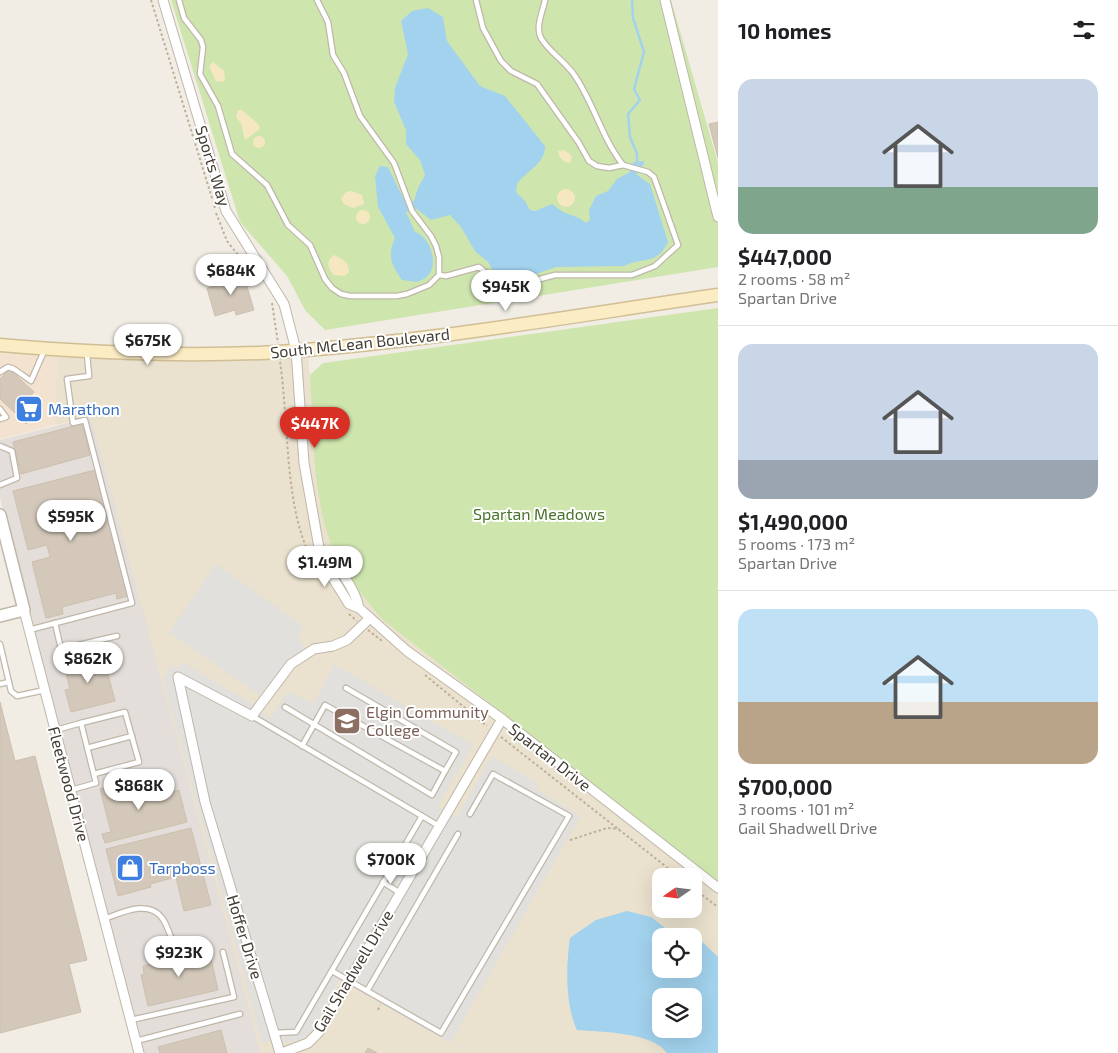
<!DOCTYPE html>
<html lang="en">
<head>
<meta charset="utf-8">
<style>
  :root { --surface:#fff; --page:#f2f2f2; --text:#202124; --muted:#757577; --line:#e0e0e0; --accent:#d93025 }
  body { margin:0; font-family:"Exo 2",sans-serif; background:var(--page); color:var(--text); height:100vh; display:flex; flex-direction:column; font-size:19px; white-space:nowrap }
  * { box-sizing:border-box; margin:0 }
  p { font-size:16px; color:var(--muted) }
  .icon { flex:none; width:28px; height:28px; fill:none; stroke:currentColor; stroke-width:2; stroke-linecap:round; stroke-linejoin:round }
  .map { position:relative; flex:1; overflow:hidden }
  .side { display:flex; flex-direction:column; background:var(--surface); width:400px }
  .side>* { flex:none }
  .needle { width:32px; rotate:256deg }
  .tools { position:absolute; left:652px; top:868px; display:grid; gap:10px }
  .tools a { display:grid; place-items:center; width:50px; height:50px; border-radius:10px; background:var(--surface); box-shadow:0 5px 20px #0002; font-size:25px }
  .price { position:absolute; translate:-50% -42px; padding:0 11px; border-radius:18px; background:#fff; color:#222; font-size:16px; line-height:32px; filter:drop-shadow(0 1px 2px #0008) }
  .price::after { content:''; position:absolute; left:50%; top:30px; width:15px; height:11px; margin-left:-8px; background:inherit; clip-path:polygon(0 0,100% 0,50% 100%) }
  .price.current { background:var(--accent); color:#fff }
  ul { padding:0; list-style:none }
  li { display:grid; align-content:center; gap:10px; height:265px; padding:0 20px }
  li+li { border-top:1px solid var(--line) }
  li span { display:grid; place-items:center; height:155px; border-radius:15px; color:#555 }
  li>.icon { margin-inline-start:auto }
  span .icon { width:90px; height:90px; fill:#fffc; stroke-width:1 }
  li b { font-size:21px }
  h2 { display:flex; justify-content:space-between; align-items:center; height:60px; padding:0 20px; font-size:21px }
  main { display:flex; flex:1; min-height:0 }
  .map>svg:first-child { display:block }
  .commercial { fill:#f3e2cf }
  .industrial { fill:#e3ded9 }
  .education { fill:#eae1ce; fill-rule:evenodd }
  .green { fill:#cfe5ae }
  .sand { fill:#f5e8c0 }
  .parking { fill:#e2e0dc }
  .water { fill:#a2d2ed; fill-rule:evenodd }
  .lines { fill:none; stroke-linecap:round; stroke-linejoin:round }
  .stream { stroke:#a2d2ed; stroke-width:2.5 }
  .building { fill:#d3c8ba; stroke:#cdbfae }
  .service-casing { stroke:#bfb7aa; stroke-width:7 }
  .minor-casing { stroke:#bfb7aa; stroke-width:11 }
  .tertiary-casing { stroke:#bfb7aa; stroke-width:14 }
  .secondary-casing { stroke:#d0be95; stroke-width:15 }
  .path { stroke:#beaf99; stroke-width:2; stroke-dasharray:2.5 2.5; stroke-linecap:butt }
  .service { stroke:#fff; stroke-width:4.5 }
  .minor { stroke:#fff; stroke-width:9 }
  .tertiary { stroke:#fff; stroke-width:11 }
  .secondary { stroke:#fcecc3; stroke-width:12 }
  .labels { text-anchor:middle; stroke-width:4; stroke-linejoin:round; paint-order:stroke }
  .street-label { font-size:16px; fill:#433d34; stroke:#fff }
  .shop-label { font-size:16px; fill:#366cbe; stroke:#fff; text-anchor:start }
  .park-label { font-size:16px; fill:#49722a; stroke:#fff }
  .education-label { font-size:16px; fill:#785e54; stroke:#fff; text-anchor:start }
</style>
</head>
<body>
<main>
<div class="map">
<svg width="718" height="1053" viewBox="0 0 718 1053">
  <rect width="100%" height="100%" fill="#f1ede4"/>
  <!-- commercial -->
  <polygon class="commercial" points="0,346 57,351 55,425 0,439"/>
  <!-- industrial -->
  <polygon class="industrial" points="91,417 108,475 261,1053 143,1053 0,498 0,440"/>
  <!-- education -->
  <path class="education" d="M 57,351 L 308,354 L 319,481 L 718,875 L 718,1053 L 261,1053 L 91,417 L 55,425 ZM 661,876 L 694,876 L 694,909 L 661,909 ZM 661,936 L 694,936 L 694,969 L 661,969 ZM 661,996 L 694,996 L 694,1029 L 661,1029 Z"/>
  <!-- green -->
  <g class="green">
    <polygon points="171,0 671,0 718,163 718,267 325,330 305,310 287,276 240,222"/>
    <path d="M 718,308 L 718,882 L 382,619 C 368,602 354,586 342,567 C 311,514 314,436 310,375 L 323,363 Z"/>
  </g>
  <!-- sand -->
  <g class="sand">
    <polygon points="213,62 224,71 225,79 223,82 216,81 209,66"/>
    <polygon points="238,110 242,110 259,125 260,129 245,140 241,123 236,117"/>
    <circle cx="259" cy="142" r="6"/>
    <path d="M 564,150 L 572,156 L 570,163 C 564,163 559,158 558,151 Z"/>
    <circle cx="566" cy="198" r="9"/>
    <polygon points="351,191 362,195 364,204 353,208 344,204 341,199 346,192"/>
    <circle cx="363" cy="217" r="7"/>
    <path d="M 334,255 C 343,259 349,263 349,272 L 345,276 L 334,275 C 328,268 325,261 334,255 Z"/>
  </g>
  <!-- parking -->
  <g class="parking">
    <polygon points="216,564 303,626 298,636 307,653 300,656 265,699 169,632"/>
    <polygon points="182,662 248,701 270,719 288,692 314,703 334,664 473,745 438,807 457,817 492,756 538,783 536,789 581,816 450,1043 339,979 313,1029 302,1039 285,1043 282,1037 262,1043 163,679 171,665 178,669"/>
  </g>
  <!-- water -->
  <g class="water">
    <path d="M 428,8 L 443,17 L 447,41 L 480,86 L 505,96 L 545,146 C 546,163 525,172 517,184 L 516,192 L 525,201 L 530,210 L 535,211 L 552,204 L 563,212 L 579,218 L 586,223 L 590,220 L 589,210 L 596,196 L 608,191 L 617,179 L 630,172 L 633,162 L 645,161 L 642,167 L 638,168 L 637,175 L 650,184 L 668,242 C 656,266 645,256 624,266 L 556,267 L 527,277 L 502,279 L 495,274 L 488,262 L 475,251 L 461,227 L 450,215 L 431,220 L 417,209 L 406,212 L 415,232 C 429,236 438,260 430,273 C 427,278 422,280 417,282 L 402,280 C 391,264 387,256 395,238 L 378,207 L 375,176 L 380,166 L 388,167 L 406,204 L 414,201 L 418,188 L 425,175 L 420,160 L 406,144 L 406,130 L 394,102 L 395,88 L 408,54 L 401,21 L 412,11 Z"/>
    <path d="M 627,911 L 651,917 L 673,934 L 684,936 L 661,936 L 661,969 L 694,969 L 694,938 L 699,939 L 718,957 L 718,1053 L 667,1053 C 652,1032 602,1032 577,1030 C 565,1004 566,966 570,938 L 596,920 ZM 661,996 L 694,996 L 694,1029 L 661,1029 Z"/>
  </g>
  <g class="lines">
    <!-- stream -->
    <polyline class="stream" points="632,0 633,18 644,52 634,89 640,100 628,114 630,137 637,154 637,163"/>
  </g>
  <!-- building -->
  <g class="building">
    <polygon points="718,122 718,158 709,124"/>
    <polygon points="243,273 254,310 236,315 235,310 215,316 207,288 227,283 225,278"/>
    <polygon points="9,369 34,392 15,413 0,399 0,379"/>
    <polygon points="31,395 43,406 26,424 15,413"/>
    <polygon points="82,424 90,455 21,474 13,442"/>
    <polygon points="95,470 128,596 117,599 116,593 62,607 63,614 46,618 32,562 50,557 47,545 28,550 13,491"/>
    <polygon points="103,655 115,701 71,712 65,690 70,689 64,665"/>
    <polygon points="0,702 15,761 35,756 87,960 69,964 81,1012 0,1033"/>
    <polygon points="138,779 144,799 179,790 187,822 105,843 102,834 111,832 100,789"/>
    <polygon points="191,828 211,905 184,911 176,877 150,884 151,887 118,896 106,849"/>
    <polygon points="209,950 218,990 148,1006 141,975 144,974 143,966"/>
    <polygon points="221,1030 227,1053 160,1053 158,1047"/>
    <polygon points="368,1048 377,1053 365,1053"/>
  </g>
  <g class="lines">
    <!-- service casing -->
    <g class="service-casing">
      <g id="service">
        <polyline points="179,0 184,18 201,40 203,47 200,74 218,106 232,154 267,185 288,225 310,245 325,279 332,288 341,294 350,296 397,296 407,294 429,285 439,275 439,257 436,246 431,236 412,211 394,163 360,116 344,73 333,55 328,22 317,0"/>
        <path d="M 545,0 C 543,11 535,27 541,38 C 549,52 566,62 575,76 C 594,104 602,138 623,165"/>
        <polyline points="439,275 446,276 479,267 498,283 514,286 555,275 632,275 655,266 678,245 654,177 648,172 623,165 609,168 597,166 589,161 579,143 537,84 511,71 501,61 483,28 476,0"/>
        <polyline points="0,372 8,367 14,369 31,381 45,349"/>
        <polyline points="0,409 6,417 0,419"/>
        <polyline points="0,446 12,451 17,478 0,485"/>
        <polyline points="55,623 61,649 117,636"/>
        <polyline points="29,630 132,603 85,420 73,423 67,379 89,376 87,354"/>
        <polyline points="0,644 11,691 17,696 45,690"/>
        <polyline points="0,684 9,682"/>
        <polyline points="346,688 456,752 445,771"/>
        <polyline points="285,707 432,795 445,771 325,705 302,746"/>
        <polyline points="252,716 422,816"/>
        <polyline points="81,723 125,712 139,762 94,774"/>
        <polyline points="56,730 81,723 96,783 71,790"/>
        <polyline points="87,748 132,736"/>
        <polyline points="383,882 400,893"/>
        <path d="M 104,919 C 121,913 149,899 162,918 C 167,924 170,935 173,943"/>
        <polyline points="332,971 441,1033 569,816 493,774 470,814"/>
        <polyline points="367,991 458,834"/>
        <polyline points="131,1020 234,997 223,952"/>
        <polyline points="274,1033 296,1032 422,816 439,826"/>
        <polyline points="136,1041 240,1014"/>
      </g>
    </g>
    <!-- minor casing -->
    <g class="minor-casing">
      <g id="minor">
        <polyline points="163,0 226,211 284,304 296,350 304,463 321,559 349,604 359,608 407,651 502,719 718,888"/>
        <polyline points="665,0 718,217"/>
        <path d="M 321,550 C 335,559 356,591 359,608"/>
        <polyline points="24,610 139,1053"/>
        <polyline points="280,1053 205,802 178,677 252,716 291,664 314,649 333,646 347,640 370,618"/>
        <polyline points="282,1053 308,1043 319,1032 502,719"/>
      </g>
    </g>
    <!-- tertiary casing -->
    <g class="tertiary-casing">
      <polyline id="tertiary" points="0,515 24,610 0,616"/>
    </g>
    <!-- secondary casing -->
    <g class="secondary-casing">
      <path id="secondary" d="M 0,345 C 92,353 187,357 279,352 C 426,342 572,316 718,295"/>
    </g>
    <!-- path -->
    <g class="path">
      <polyline points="151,0 215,208"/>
      <polyline points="216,213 227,241 258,280"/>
      <polyline points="272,303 278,343"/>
      <path d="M 280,362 C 289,419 284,510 312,559"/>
      <polyline points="349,614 357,621"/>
      <polyline points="368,630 382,641"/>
      <polyline points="425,675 487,726"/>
      <polyline points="501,737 678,876"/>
      <polyline points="570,840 607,828 619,829"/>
      <polyline points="694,889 718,907"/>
      <polyline points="378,1010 380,1005"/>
    </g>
    <!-- service -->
    <use href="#service" class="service"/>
    <!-- minor -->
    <use href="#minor" class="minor"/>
    <!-- tertiary -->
    <use href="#tertiary" class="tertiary"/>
    <!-- secondary -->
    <use href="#secondary" class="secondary"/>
  </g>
  <!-- icons -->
  <defs>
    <g id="supermarket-square" transform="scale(1.4375)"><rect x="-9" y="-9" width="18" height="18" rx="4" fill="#3f7fe0" stroke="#fff"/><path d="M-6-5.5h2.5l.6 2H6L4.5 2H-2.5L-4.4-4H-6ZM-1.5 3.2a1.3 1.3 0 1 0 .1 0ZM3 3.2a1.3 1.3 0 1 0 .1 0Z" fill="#fff"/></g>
    <g id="university-square" transform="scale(1.4375)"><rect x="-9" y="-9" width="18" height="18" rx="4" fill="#8d6e63" stroke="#fff"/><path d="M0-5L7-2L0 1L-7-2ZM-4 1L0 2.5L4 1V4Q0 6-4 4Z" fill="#fff"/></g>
    <g id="shop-square" transform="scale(1.4375)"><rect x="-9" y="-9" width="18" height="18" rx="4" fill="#3f7fe0" stroke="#fff"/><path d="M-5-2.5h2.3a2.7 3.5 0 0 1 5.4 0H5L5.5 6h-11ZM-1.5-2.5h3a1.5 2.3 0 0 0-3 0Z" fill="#fff"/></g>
  </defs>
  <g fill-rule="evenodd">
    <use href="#supermarket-square" x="29" y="409"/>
    <use href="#university-square" x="347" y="721"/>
    <use href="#shop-square" x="130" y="868"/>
  </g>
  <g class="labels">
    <!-- street labels -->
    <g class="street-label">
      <text transform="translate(213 166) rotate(73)" y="6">Sports Way</text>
      <text transform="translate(360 343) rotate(-6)" y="6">South McLean Boulevard</text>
      <text transform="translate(550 757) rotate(38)" y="6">Spartan Drive</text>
      <text transform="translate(69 784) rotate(75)" y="6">Fleetwood Drive</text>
      <text transform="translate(245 937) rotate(73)" y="6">Hoffer Drive</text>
      <text transform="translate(353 971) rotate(-59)" y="6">Gail Shadwell Drive</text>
    </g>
    <!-- shop labels -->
    <g class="shop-label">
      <text x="48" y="415">Marathon</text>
      <text x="149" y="874">Tarpboss</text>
    </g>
    <!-- park labels -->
    <g class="park-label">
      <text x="539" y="520">Spartan Meadows</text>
    </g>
    <!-- education labels -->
    <g class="education-label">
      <text x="366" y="718">Elgin Community<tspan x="366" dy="18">College</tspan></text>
    </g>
  </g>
</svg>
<div class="tools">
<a><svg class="needle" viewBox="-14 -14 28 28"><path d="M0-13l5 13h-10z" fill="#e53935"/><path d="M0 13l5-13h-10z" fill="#757577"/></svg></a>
<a><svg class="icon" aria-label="locate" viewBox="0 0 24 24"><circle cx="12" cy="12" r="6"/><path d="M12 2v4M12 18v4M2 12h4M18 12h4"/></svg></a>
<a><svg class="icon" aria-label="layers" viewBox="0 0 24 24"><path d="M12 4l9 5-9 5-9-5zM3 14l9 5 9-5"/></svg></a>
</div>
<b class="price" style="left:231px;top:296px">$684K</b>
<b class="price" style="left:506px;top:312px">$945K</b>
<b class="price" style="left:148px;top:366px">$675K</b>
<b class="price current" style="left:315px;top:449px">$447K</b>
<b class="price" style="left:71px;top:542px">$595K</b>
<b class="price" style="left:325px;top:588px">$1.49M</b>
<b class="price" style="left:88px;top:684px">$862K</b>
<b class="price" style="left:139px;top:811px">$868K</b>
<b class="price" style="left:391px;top:885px">$700K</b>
<b class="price" style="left:179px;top:978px">$923K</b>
</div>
<section class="side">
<h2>10 homes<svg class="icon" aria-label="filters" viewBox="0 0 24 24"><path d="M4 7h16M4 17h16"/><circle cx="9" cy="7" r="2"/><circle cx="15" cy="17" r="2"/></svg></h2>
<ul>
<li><span style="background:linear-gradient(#c9d6e8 70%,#7fa58c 0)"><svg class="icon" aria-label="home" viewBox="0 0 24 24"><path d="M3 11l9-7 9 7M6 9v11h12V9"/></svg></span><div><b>$447,000</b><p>2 rooms · 58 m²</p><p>Spartan Drive</p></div></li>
<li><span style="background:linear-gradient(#c9d6e8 75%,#9aa5b1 0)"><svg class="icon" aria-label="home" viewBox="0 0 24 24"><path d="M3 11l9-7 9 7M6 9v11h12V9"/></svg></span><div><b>$1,490,000</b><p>5 rooms · 173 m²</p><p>Spartan Drive</p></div></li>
<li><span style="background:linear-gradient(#bfe0f5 60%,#b9a48a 0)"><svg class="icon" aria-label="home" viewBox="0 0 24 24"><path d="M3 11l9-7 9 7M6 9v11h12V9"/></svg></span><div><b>$700,000</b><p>3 rooms · 101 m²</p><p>Gail Shadwell Drive</p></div></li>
</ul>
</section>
</main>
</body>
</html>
